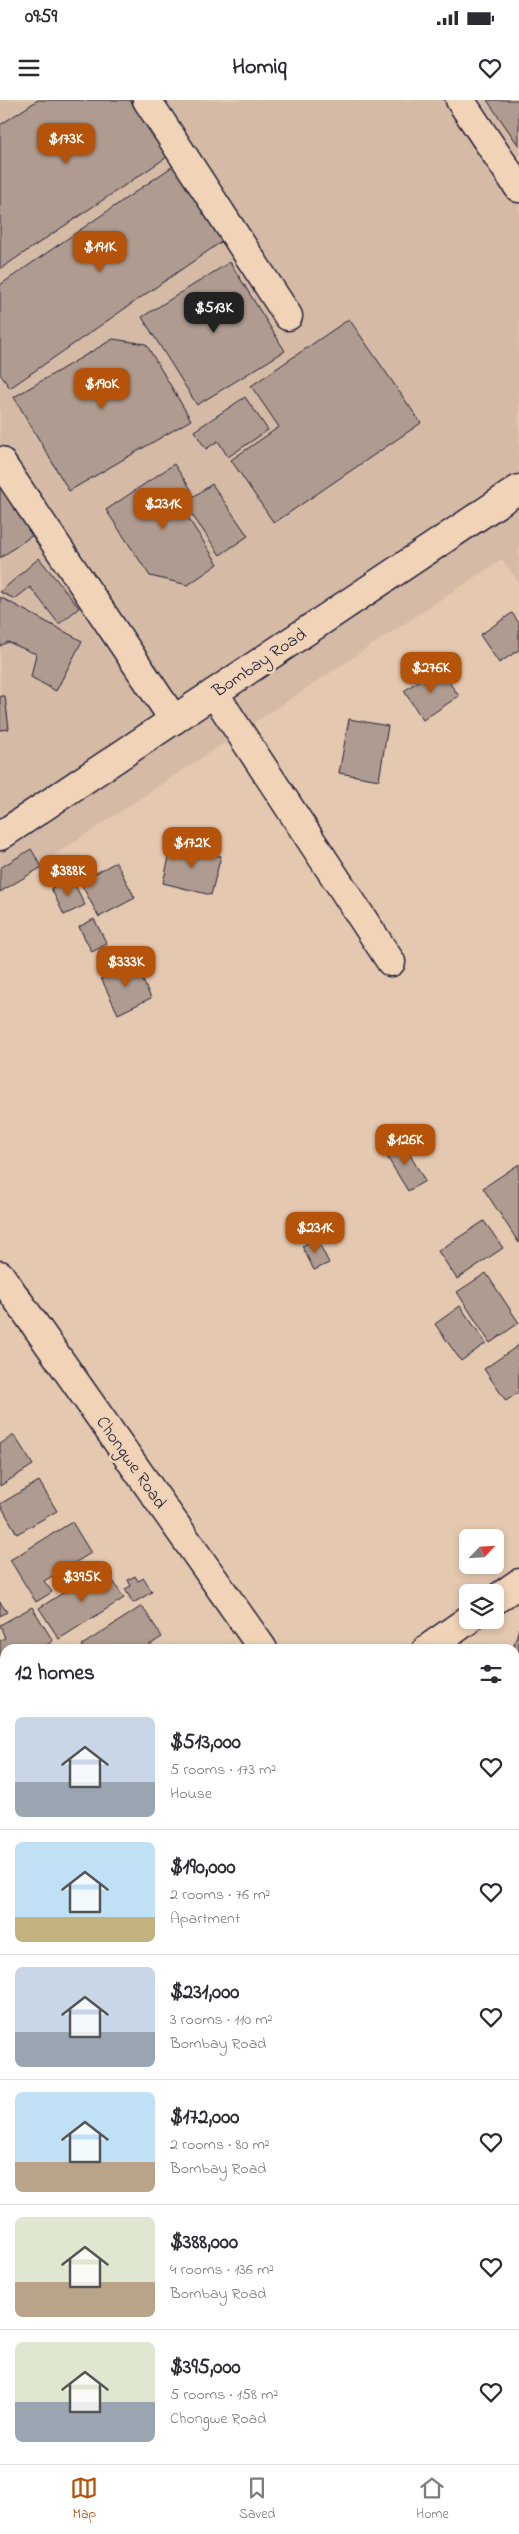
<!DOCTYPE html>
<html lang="en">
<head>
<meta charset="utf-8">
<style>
  :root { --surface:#fff; --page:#f7f7f7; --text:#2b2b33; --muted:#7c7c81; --line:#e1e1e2; --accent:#b45309 }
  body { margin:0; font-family:"Indie Flower",sans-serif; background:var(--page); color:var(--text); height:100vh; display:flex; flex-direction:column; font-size:19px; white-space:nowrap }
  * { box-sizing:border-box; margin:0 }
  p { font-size:16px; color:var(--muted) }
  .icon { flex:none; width:28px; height:28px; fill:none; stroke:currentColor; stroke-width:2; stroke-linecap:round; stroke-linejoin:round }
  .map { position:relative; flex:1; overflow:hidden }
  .panel { position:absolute; left:0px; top:1544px; width:520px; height:821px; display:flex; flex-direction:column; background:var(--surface); border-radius:15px 15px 0 0; box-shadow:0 2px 8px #0003 }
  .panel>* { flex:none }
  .needle { width:32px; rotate:65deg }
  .buttons { position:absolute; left:459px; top:1429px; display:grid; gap:10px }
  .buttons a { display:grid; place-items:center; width:45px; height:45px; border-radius:8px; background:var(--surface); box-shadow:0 2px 8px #0003; font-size:25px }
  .price { position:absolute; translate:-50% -42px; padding:0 11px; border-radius:10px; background:var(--accent); color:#fff; font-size:16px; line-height:32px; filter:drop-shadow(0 1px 2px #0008) }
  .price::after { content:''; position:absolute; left:50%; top:30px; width:15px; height:11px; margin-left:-8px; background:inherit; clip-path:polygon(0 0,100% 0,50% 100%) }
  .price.current { background:#222; color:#fff }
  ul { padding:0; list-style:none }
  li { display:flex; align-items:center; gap:15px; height:125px; padding:0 15px }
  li+li { border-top:1px solid var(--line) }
  li span { display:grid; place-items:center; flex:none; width:140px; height:100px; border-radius:8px; color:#555 }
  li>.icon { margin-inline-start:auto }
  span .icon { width:60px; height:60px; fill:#fffc; stroke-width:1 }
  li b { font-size:21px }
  h2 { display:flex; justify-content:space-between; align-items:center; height:60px; padding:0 15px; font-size:21px }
  .status { display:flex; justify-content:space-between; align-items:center; height:35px; padding:0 25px; background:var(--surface); direction:ltr }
  .status svg { height:14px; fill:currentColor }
  header { display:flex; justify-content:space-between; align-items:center; height:65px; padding:0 15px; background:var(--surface); font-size:22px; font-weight:800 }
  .tabs { display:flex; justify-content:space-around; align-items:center; height:70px; border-top:1px solid var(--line); background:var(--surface); font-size:14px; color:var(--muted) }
  .tabs a { display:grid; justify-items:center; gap:2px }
  .tabs .current { color:var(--accent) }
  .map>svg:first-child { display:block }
  .built { fill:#d5baa6 }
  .building { fill:#af9b8f; stroke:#22223b }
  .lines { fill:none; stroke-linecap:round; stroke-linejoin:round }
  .minor-casing { stroke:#22223b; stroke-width:31 }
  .minor { stroke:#f1d3b7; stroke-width:28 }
  .labels { text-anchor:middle; stroke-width:5; stroke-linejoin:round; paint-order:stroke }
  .street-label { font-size:18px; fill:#22223b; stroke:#f1d3b7 }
</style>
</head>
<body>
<div class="status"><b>09:59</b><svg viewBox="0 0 49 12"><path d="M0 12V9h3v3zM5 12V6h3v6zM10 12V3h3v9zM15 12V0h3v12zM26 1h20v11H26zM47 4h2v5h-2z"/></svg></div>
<header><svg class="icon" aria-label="menu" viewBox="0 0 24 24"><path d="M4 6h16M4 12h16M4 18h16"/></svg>Homiq<svg class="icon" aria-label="heart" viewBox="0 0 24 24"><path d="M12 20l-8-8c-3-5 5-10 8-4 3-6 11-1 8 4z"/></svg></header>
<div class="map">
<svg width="519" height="2364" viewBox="0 0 519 2364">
  <rect width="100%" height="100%" fill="#e5c8b0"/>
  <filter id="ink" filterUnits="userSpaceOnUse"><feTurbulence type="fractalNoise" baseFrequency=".02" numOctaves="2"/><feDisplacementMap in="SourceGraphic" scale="10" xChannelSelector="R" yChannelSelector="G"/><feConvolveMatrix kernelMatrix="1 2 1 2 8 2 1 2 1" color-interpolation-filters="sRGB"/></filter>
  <g filter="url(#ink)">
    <!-- built -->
    <polygon class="built" points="0,0 519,0 519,483 502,459 0,791"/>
    <!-- building -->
    <g class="building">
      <polygon points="38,0 130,0 167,57 0,169 0,25"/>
      <polygon points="487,0 519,0 519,46"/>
      <polygon points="173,66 224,140 10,288 0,274 0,185"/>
      <polygon points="230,162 285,251 197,305 142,217"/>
      <polygon points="349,219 421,323 274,423 231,360 279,327 251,286"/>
      <polygon points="113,239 146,244 191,320 69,391 14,297"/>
      <polygon points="245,297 268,330 228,357 218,341 206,349 194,331"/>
      <polygon points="174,364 192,391 177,401 218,464 188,485 150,476 106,410"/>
      <polygon points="0,378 37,432 0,458"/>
      <polygon points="212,384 248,436 220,455 184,403"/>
      <polygon points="39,458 79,508 59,524 30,487 15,499 0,492"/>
      <polygon points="0,497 82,541 56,591 31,577 36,554 8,542 0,546"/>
      <polygon points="512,513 519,523 519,550 499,563 480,535"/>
      <polygon points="438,567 459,596 423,620 404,591"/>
      <polygon points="0,596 5,596 9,629 0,630"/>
      <polygon points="349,619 388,626 379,680 339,673"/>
      <polygon points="172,744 221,756 211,795 163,783"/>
      <polygon points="31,749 42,767 0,792 0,768"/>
      <polygon points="116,762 135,798 99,817 80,782"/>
      <polygon points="72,779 85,805 64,815 51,788"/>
      <polygon points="94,819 107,844 92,852 79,827"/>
      <polygon points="135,863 151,898 118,914 101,878"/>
      <polygon points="402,1041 425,1081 408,1091 384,1052"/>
      <polygon points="519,1064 519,1143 483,1088"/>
      <polygon points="484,1121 503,1148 457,1179 438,1151"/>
      <polygon points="317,1139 329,1163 314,1170 302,1146"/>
      <polygon points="486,1173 519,1223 490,1243 457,1192"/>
      <polygon points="460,1206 486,1243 461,1261 435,1224"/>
      <polygon points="519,1245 519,1292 506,1301 484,1269"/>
      <polygon points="14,1335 33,1365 0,1386 0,1344"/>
      <polygon points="39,1381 57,1411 17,1434 0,1404"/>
      <polygon points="72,1422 91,1453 44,1481 52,1492 36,1502 10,1460"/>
      <polygon points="104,1467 124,1498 59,1539 39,1508"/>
      <polygon points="135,1476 138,1481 144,1478 152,1492 133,1503 125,1489 131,1486 128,1480"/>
      <polygon points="0,1502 7,1512 0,1516"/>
      <polygon points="142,1506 162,1537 143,1549 84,1549 82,1545"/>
      <polygon points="32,1507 53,1541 40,1549 5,1549 5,1569 0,1572 0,1541 5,1538 0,1525"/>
      <polygon points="519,1528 519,1555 515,1554 513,1549"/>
      <polygon points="515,1595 519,1603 519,1668 515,1670"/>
      <polygon points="516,1695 519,1700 519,1782 515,1776"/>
      <polygon points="519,1922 519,1949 515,1944 515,1926"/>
      <polygon points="519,1995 519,2045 515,2048 515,1999"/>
      <polygon points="4,2044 5,2114 4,2115 0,2110 0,2047"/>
      <polygon points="519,2170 519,2253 515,2257 515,2175"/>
      <polygon points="4,2262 5,2316 2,2318 0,2265"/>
      <polygon points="519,2267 519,2347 515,2352 515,2271"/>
      <polygon points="31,2360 72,2360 73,2364 34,2364"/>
      <polygon points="94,2360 132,2360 135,2364 96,2364"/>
      <polygon points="384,2360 428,2360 424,2364 388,2364"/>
    </g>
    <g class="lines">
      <!-- minor casing -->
      <g class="minor-casing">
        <g id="minor">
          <polyline points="147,0 288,216"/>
          <polyline points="460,0 519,88"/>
          <polyline points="0,361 174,620"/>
          <polyline points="214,593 391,862"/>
          <polyline points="0,736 519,389"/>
          <polyline points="0,1175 263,1549"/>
          <polyline points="495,1500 519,1483"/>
          <polyline points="427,1549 468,1520"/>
          <polyline points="0,1642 5,1649"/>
          <polyline points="0,1854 5,1851"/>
          <polyline points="515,1860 519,1858"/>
          <polyline points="0,1912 5,1921"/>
          <polyline points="0,2209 5,2206"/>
          <polyline points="274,2364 281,2360"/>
        </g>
      </g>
      <!-- minor -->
      <use href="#minor" class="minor"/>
    </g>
  </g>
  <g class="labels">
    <!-- street labels -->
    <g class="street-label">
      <text transform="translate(259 562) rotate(-34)" y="6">Bombay Road</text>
      <text transform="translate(132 1362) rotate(55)" y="6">Chongwe Road</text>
    </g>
  </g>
</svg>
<div class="buttons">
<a><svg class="needle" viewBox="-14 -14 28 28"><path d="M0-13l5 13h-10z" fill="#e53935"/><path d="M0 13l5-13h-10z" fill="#7c7c81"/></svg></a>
<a><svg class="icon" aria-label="layers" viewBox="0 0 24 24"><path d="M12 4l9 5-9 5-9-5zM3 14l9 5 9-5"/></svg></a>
</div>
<b class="price" style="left:66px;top:65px">$173K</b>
<b class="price" style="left:100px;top:173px">$191K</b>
<b class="price current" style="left:214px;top:234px">$513K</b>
<b class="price" style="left:102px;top:310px">$190K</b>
<b class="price" style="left:163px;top:430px">$231K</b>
<b class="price" style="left:431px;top:594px">$276K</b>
<b class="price" style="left:192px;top:769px">$172K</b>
<b class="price" style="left:68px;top:797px">$388K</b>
<b class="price" style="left:126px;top:888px">$333K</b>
<b class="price" style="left:405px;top:1066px">$126K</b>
<b class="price" style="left:315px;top:1154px">$231K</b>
<b class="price" style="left:82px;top:1503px">$395K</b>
<section class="panel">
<h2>12 homes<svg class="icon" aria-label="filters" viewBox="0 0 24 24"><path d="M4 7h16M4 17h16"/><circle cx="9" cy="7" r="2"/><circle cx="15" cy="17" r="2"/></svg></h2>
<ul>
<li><span style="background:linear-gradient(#c9d6e8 65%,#9aa5b1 0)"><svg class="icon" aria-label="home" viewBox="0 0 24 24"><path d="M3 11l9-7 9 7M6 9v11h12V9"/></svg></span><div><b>$513,000</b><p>5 rooms · 173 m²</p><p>House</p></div><svg class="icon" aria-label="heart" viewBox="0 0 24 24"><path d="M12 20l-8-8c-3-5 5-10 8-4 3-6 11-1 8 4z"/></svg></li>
<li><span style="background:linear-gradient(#bfe0f5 75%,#c2b280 0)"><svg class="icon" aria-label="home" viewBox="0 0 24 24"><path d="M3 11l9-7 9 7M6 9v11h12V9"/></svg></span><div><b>$190,000</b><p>2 rooms · 76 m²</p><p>Apartment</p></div><svg class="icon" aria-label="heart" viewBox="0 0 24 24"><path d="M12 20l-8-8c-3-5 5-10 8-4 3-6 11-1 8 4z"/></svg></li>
<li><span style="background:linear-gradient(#c9d6e8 65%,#9aa5b1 0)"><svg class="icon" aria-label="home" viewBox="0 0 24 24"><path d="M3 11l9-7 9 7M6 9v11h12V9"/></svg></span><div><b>$231,000</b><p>3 rooms · 110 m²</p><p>Bombay Road</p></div><svg class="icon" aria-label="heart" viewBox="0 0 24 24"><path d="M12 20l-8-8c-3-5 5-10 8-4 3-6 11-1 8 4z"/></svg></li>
<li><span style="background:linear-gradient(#bfe0f5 70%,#b9a48a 0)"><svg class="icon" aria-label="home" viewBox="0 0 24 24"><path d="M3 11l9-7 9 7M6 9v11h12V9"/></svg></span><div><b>$172,000</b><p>2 rooms · 80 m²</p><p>Bombay Road</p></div><svg class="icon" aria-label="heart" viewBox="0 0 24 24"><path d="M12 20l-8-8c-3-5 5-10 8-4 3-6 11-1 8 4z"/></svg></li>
<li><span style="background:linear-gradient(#dfe7d0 65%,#b9a48a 0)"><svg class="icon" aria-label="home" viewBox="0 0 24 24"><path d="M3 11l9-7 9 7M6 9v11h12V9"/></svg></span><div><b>$388,000</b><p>4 rooms · 136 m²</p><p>Bombay Road</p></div><svg class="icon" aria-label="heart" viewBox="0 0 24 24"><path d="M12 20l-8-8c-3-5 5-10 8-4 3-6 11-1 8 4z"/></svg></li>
<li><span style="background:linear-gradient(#dfe7d0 60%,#9aa5b1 0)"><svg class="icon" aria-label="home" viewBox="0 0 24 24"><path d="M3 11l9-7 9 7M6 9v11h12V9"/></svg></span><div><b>$395,000</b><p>5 rooms · 158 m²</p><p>Chongwe Road</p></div><svg class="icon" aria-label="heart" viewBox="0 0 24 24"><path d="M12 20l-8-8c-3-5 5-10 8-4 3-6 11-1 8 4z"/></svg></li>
</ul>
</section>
</div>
<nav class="tabs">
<a class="current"><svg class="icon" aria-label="map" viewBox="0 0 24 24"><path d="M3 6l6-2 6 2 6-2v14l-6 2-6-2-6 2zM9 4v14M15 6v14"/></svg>Map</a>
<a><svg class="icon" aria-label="saved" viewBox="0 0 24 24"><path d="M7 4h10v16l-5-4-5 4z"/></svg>Saved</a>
<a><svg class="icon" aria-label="home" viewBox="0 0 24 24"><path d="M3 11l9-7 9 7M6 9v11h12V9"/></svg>Home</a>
</nav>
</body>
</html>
